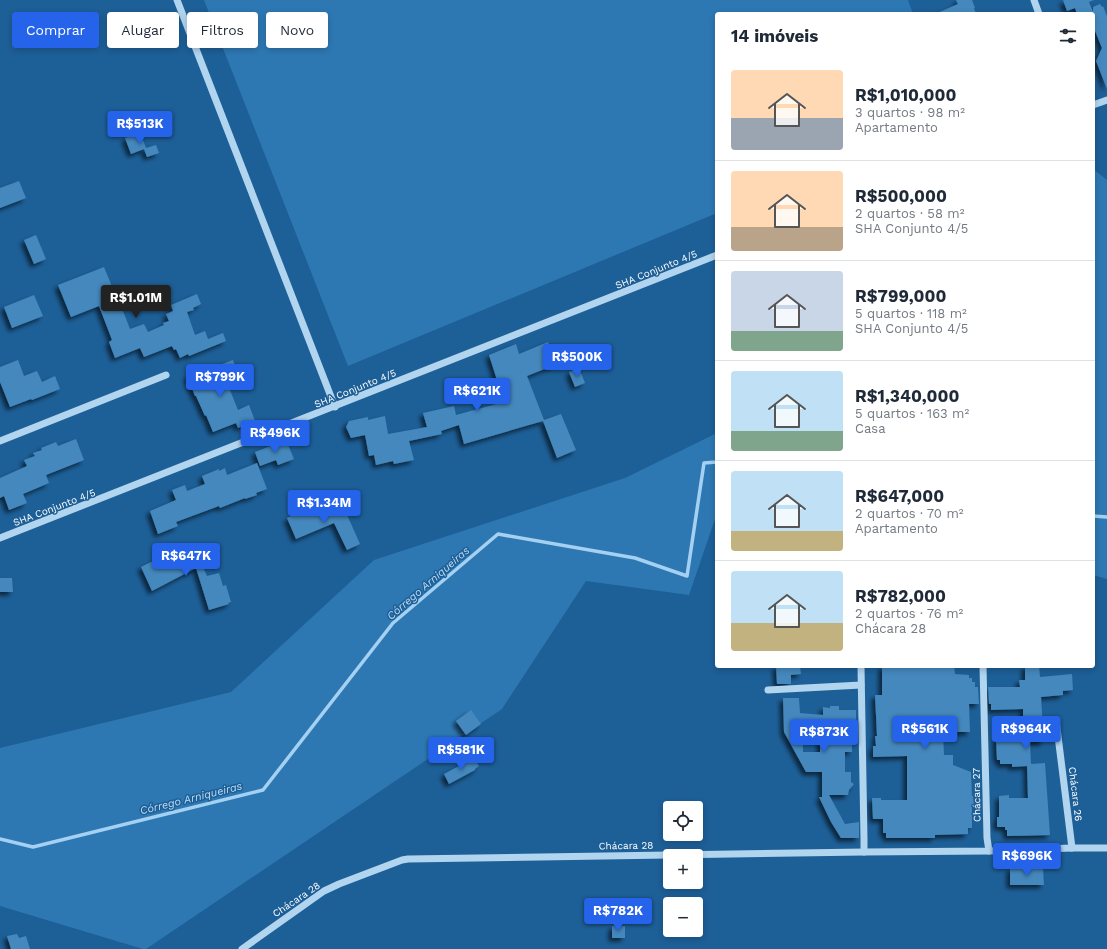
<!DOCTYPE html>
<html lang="pt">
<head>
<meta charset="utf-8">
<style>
  :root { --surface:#fff; --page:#f6f6f7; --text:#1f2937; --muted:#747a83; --line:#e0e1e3; --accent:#2563eb }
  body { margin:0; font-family:"Work Sans",sans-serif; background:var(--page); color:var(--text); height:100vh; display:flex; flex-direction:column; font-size:15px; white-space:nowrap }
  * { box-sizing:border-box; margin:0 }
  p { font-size:13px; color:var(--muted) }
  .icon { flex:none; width:22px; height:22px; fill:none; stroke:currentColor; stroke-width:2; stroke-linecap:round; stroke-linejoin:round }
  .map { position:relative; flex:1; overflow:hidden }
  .sheet { position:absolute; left:715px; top:12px; width:380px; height:656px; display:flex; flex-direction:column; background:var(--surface); border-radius:4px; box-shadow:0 2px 6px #0003 }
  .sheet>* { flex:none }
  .hud { position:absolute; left:12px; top:12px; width:380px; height:36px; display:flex; gap:8px }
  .controls { position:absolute; left:663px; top:801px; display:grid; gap:8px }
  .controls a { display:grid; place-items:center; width:40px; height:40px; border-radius:4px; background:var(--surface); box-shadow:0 2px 6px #0003; font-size:20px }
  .price { position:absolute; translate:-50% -34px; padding:0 9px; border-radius:4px; background:var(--accent); color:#fff; font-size:13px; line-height:26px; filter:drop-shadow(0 1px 2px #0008) }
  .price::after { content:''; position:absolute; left:50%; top:24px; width:12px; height:9px; margin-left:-6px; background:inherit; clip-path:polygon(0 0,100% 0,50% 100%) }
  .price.selected { background:#222; color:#fff }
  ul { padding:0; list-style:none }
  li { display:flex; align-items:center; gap:12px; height:100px; padding:0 16px }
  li+li { border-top:1px solid var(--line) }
  li span { display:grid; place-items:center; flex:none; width:112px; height:80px; border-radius:4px; color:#555 }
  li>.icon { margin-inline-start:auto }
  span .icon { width:48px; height:48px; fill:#fffc; stroke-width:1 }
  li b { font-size:17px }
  h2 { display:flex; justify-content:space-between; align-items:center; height:48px; padding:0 16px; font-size:17px }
  .tag { padding:0 14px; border-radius:4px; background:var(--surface); box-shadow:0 2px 6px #0003; font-size:14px; line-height:36px }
  .tag.selected { background:var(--accent); color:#fff }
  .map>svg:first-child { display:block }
  .green { fill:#2d78b3 }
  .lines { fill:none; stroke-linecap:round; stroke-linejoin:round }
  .stream { stroke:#a4d0f1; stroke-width:3.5 }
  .building { fill:#4588bd; fill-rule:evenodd; filter:url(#shadow) }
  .minor { stroke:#b1d4ef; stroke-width:7 }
  .labels { text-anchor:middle; stroke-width:3; stroke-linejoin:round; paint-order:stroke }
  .street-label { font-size:10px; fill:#fff; stroke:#1d5f97 }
  .water-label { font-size:11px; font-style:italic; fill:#bdddf6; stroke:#1d5f97 }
</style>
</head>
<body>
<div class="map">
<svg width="1107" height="949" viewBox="0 0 1107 949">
  <defs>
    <filter id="shadow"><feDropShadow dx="-3.5" dy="3.5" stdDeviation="2" flood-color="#0009"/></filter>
  </defs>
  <rect width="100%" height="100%" fill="#1d5f97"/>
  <!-- green -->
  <g class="green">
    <polygon points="204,0 908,0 913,14 717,14 717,213 348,366"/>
    <polygon points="1093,169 1107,180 1107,579 1093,575"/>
    <polygon points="717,433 717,518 715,519 689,595 586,581 502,709 146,949 143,949 0,906 0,748 231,692 374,560 625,478"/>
  </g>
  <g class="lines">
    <!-- stream -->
    <g class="stream">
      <polyline points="1093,516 1107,517"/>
      <polyline points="0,839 33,847 263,790 393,623 498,534 635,558 687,576 704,463 717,462"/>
    </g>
  </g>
  <!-- building -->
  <g class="building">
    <polygon points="956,0 972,0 975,8 974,8 976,14 935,14 958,4"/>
    <polygon points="1063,0 1094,0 1089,2 1093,12 1093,7 1100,4 1102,7 1103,6 1107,16 1107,89 1096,61 1102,48 1093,26 1093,14 1077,14 1075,8 1067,11"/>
    <polygon points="140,132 146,148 156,145 159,153 147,157 144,149 131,154 125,138"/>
    <polygon points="19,181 26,198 0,208 0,188"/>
    <polygon points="36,235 46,259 34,264 24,240"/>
    <polygon points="104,267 122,311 123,311 130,329 144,324 148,332 164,325 163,323 169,321 166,314 173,311 171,305 197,294 201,304 193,308 194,310 187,312 195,335 205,331 208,339 223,333 226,341 189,356 188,354 180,358 176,349 174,350 172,346 144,357 140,348 115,358 109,342 112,340 99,306 71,317 58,285"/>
    <polygon points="34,295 43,316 12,328 4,307"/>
    <polygon points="548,342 557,364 527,376 544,420 561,414 576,450 557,458 543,421 464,444 459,425 441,431 442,434 409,441 414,460 394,464 393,461 376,465 374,455 369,456 365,435 351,438 346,427 349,421 368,417 368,420 385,416 388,434 427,427 423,413 454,406 456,415 504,402 489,355 516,344 519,354"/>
    <polygon points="18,360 24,376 37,371 42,382 55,376 60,389 32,400 31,399 10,407 0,382 0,367"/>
    <polygon points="233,360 240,380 228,385 238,410 249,405 255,421 238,428 236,423 213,432 206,415 205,416 196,396 195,396 187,376 196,372 198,377 218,369 217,366"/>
    <polygon points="579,368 585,383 575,387 569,372"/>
    <polygon points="76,439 84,460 46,475 49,483 23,494 27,503 9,510 4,496 0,498 0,478 27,466 24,460 35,456 33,453 42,450 41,448 56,442 58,446"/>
    <polygon points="286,440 294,459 278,465 276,460 260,466 255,452"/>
    <polygon points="257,463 267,489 256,493 257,495 245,499 245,498 220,508 219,506 176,522 178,526 158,534 150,511 176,500 172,490 185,485 187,491 205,484 202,476 219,469 219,471 225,468 227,475"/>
    <polygon points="319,504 325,517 344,508 360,544 347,550 334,523 296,539 287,518"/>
    <polygon points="185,550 189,559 197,554 207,576 219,573 223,586 226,585 231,602 228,603 229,604 209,610 196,568 152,591 141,567 171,552 173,556"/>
    <polygon points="0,578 12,578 13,592 0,592"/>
    <polygon points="776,666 800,666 801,674 791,675 791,684 777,684"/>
    <polygon points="882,666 954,666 955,674 969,675 969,678 972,678 972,682 975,682 975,687 978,687 979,704 969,704 970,732 943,732 944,755 953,755 953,765 971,772 972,796 973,796 974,805 972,805 972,828 968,828 968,834 935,835 935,838 886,838 886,833 883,833 883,819 873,819 872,798 881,798 881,800 907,800 907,756 873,757 873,746 876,746 875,736 877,736 875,695 882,695"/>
    <polygon points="1025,666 1039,666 1040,677 1072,674 1073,690 1063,691 1063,695 1041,697 1044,742 1030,742 1031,764 1045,763 1050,835 1007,836 1007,830 1005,830 1005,827 997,827 997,817 999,817 999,796 1009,795 1009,798 1028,798 1027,766 1012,767 1012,764 1000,764 1000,760 997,760 996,739 999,739 999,734 1023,733 1023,709 991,710 991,704 989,704 988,687 1020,687 1019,680 1025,680"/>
    <path d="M 783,698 L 799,698 L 800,713 L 823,715 L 823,707 L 830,708 L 830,706 L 839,706 L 839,710 L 856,710 L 856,733 L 852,733 L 852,752 L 845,752 L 845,772 L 851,772 L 851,782 L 854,784 L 849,790 L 848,795 L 829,795 L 845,824 L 859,822 L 859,838 L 841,838 L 831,822 L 819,797 L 822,797 L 822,772 L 806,772 L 784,732 ZM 803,734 L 820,734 L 820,752 L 803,752 Z"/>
    <polygon points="471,710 481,724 466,735 456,721"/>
    <polygon points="474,758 479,766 475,769 475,770 449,784 444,774"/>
    <polygon points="1010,868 1043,868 1044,885 1010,885"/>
    <rect x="612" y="926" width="13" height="12"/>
    <polygon points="17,934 19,938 26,936 30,949 11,949 7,936"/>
  </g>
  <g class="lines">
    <!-- minor -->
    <g class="minor">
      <polyline points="177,0 335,407"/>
      <polyline points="1034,0 1039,14"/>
      <polyline points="1093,105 1107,100"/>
      <polyline points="0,441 166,375"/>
      <polyline points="0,538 717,255"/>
      <polyline points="861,666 864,839 864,852"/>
      <polyline points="983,666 987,838 989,851"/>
      <polyline points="768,690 861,685"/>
      <polyline points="1056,720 1072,848"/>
      <polyline points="242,949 324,891 339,884 402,860 408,859 864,852 989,851 1072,848 1107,848"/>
    </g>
  </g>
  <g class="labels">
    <!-- street labels -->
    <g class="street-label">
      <text transform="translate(656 269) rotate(-22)" y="4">SHA Conjunto 4/5</text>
      <text transform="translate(355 388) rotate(-22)" y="4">SHA Conjunto 4/5</text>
      <text transform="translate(54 507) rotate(-21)" y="4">SHA Conjunto 4/5</text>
      <text transform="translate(1076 794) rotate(83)" y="4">Chácara 26</text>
      <text transform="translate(976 795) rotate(-91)" y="4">Chácara 27</text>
      <text transform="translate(626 845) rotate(-1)" y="4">Chácara 28</text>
      <text transform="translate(296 899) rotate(-34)" y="4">Chácara 28</text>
    </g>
    <!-- water labels -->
    <g class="water-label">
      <text transform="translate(428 583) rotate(-41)" y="4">Córrego Arniqueiras</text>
      <text transform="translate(191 798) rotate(-14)" y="4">Córrego Arniqueiras</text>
    </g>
  </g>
</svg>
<div class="controls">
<a><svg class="icon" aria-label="locate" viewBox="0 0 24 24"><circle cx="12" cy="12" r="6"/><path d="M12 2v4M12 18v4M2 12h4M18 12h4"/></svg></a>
<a>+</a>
<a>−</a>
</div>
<b class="price" style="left:140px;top:145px">R$513K</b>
<b class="price selected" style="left:136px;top:319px">R$1.01M</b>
<b class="price" style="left:577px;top:378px">R$500K</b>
<b class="price" style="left:220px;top:398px">R$799K</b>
<b class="price" style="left:477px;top:412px">R$621K</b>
<b class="price" style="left:275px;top:454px">R$496K</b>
<b class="price" style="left:324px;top:524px">R$1.34M</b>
<b class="price" style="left:186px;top:577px">R$647K</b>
<b class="price" style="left:925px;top:750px">R$561K</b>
<b class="price" style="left:1026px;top:750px">R$964K</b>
<b class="price" style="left:824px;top:753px">R$873K</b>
<b class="price" style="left:461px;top:771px">R$581K</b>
<b class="price" style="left:1027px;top:877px">R$696K</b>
<b class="price" style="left:618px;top:932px">R$782K</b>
<div class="hud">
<a class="tag selected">Comprar</a>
<a class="tag">Alugar</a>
<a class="tag">Filtros</a>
<a class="tag">Novo</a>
</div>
<section class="sheet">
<h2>14 imóveis<svg class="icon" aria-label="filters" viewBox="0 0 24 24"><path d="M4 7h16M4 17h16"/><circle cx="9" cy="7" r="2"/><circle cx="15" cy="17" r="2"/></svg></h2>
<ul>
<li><span style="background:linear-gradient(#ffd9b3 60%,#9aa5b1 0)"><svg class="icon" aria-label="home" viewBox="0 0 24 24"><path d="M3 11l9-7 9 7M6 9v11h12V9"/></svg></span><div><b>R$1,010,000</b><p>3 quartos · 98 m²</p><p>Apartamento</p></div></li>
<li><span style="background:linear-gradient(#ffd9b3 70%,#b9a48a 0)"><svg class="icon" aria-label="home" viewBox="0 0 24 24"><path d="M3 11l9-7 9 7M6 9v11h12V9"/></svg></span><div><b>R$500,000</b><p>2 quartos · 58 m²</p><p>SHA Conjunto 4/5</p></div></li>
<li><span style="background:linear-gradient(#c9d6e8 75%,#7fa58c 0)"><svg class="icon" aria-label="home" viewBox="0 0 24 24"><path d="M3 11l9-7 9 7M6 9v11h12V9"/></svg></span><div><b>R$799,000</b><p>5 quartos · 118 m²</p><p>SHA Conjunto 4/5</p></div></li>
<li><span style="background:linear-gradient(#bfe0f5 75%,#7fa58c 0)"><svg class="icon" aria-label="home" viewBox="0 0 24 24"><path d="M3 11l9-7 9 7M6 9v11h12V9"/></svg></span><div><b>R$1,340,000</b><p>5 quartos · 163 m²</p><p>Casa</p></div></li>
<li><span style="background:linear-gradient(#bfe0f5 75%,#c2b280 0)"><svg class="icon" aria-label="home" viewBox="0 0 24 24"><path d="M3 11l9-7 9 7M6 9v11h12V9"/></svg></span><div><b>R$647,000</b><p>2 quartos · 70 m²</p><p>Apartamento</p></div></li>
<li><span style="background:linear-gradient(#bfe0f5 65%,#c2b280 0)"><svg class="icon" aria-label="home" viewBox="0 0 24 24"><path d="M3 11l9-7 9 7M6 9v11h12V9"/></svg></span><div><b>R$782,000</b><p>2 quartos · 76 m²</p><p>Chácara 28</p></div></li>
</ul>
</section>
</div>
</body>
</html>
